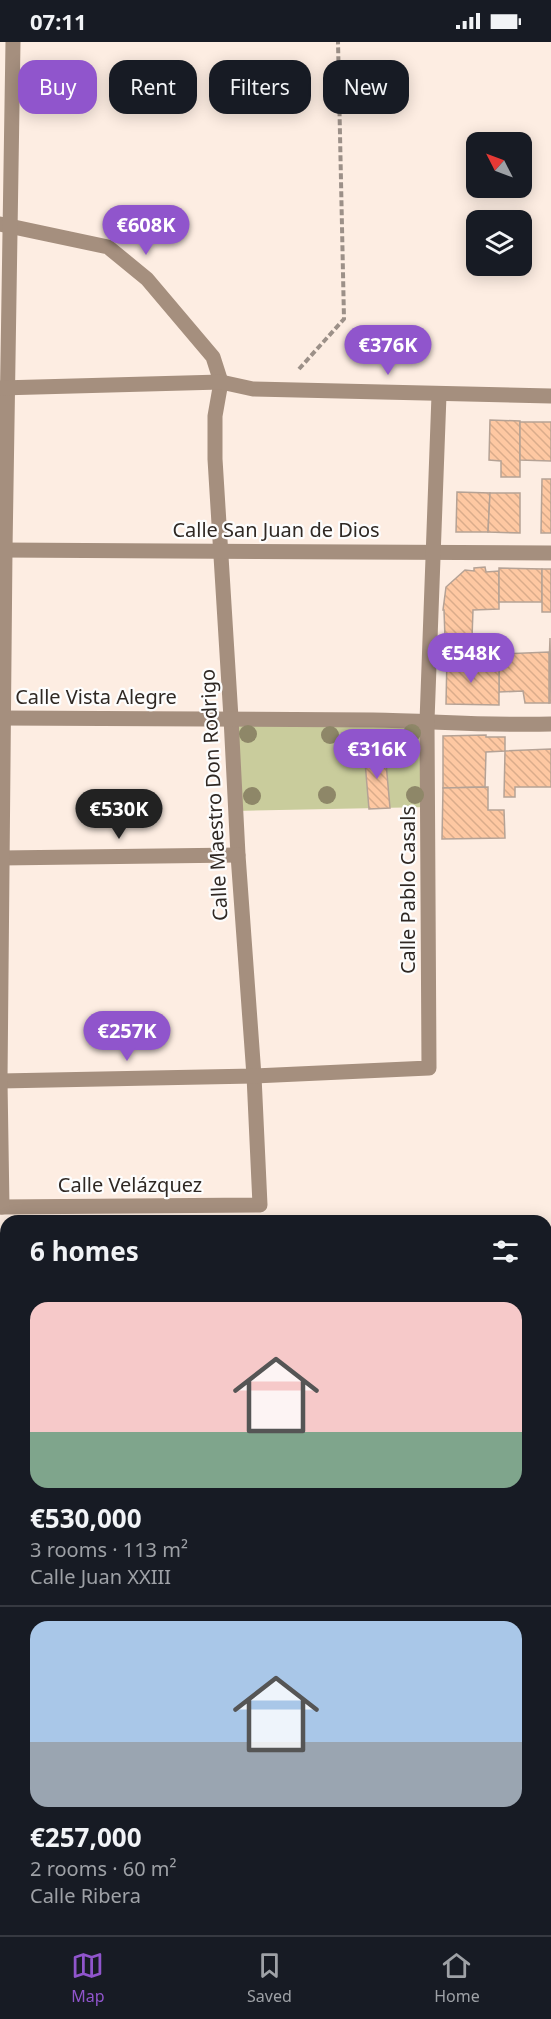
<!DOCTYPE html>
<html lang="en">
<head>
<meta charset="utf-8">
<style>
  :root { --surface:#171b24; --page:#242831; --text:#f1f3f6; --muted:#9ea1a6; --line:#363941; --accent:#9055cc }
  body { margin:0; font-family:"Noto Sans",sans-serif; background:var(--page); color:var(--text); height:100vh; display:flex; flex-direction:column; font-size:22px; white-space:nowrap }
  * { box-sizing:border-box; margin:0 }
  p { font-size:20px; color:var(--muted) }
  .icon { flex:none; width:33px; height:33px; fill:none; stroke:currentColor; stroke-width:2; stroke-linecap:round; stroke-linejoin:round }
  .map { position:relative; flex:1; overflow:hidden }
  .drawer { position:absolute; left:0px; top:1173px; width:552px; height:720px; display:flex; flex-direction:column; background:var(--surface); border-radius:18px 18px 0 0; box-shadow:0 3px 15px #0003 }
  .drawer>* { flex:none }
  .banner { position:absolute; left:18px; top:18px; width:516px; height:54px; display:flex; gap:12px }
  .needle { width:39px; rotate:312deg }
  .tools { position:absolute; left:466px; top:90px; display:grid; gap:12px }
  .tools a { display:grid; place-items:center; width:66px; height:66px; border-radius:12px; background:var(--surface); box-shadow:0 3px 15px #0003; font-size:30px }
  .price { position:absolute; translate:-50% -51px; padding:0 14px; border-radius:21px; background:var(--accent); color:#fff; font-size:20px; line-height:39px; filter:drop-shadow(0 2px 3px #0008) }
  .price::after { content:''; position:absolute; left:50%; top:36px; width:18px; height:14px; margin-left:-9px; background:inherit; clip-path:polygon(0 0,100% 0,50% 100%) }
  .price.on { background:#222; color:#fff }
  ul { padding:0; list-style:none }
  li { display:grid; align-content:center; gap:12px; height:318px; padding:0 30px }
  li+li { border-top:2px solid var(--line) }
  li span { display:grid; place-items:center; height:186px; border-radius:18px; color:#555 }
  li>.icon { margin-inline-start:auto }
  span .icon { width:108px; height:108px; fill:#fffc; stroke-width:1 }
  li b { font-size:26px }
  h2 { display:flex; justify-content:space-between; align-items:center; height:72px; padding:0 30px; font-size:26px }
  .tag { padding:0 21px; border-radius:18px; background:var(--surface); box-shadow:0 3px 15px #0003; font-size:21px; line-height:54px }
  .tag.on { background:var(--accent); color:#fff }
  .status { display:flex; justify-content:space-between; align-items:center; height:42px; padding:0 30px; background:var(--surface); direction:ltr }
  .status svg { height:16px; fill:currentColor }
  .tabs { display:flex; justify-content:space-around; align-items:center; height:84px; border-top:2px solid var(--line); background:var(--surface); font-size:16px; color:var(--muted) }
  .tabs a { display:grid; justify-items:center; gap:3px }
  .tabs .on { color:var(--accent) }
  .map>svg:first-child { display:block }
  .green { fill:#c9cc9c }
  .building { fill:url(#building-back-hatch); stroke:#b5a295; stroke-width:1.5 }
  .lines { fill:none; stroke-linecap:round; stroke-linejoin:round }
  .path { stroke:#9c9088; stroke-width:4; stroke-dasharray:6 3; stroke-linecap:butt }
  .minor { stroke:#a58f7e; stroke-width:15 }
  .tertiary { stroke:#a58f7e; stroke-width:15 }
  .tree { fill:#8e8768 }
  .labels { text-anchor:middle; stroke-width:4.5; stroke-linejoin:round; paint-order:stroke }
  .street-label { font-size:20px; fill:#2f2823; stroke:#fdfdfd }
</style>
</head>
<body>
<div class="status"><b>07:11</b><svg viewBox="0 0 49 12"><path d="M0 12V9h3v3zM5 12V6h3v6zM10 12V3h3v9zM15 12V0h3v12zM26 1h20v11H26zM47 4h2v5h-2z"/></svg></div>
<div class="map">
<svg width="551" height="1893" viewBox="0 0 551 1893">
  <defs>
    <pattern id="building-back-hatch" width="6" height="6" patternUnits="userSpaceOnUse" patternTransform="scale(1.5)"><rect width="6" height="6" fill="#fec8a2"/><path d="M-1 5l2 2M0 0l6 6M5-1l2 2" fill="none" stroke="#daac8b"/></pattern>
  </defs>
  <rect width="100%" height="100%" fill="#fdede2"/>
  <!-- green -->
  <polygon class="green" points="231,676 427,679 429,765 235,769"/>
  <!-- building -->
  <g class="building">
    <polygon points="490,378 520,379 520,435 501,435 501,419 489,418"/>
    <polygon points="520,380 551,380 551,419 520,418"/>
    <polygon points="542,437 551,437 551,491 541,491"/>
    <polygon points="457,450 490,451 488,490 456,490"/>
    <polygon points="490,451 520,451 520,491 488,490"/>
    <polygon points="485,525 486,530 499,529 499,567 473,568 472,596 445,596 444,568 443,568 446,545 465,528 474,529 474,526"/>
    <polygon points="499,526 542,527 542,560 499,560"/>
    <rect x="542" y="527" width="9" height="43"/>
    <polygon points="550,596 551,661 549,661 549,624"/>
    <polygon points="549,610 549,661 525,661 523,649 499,650 499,612"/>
    <polygon points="447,613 462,614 462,626 499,627 499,663 446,662"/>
    <polygon points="486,693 486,695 505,695 505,709 486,710 485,745 443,746 443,694"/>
    <polygon points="551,707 551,745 515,745 515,755 504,755 505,709"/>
    <polygon points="364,708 385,709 390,766 369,767"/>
    <polygon points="488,745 488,768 504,768 505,796 442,797 443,746"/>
    <polygon points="393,1887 417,1887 420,1893 382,1893"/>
  </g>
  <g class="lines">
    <!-- path -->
    <polyline class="path" points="299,327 344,277 338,0"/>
    <!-- minor -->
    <g class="minor">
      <polyline points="0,182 108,205 147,237 213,315 221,340 215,374 215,417 231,676 238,813 254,1034 260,1163 0,1165"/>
      <polyline points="0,508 551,511"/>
      <path d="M 0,676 C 125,676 249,677 373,678 C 433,679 492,684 551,682"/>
      <polyline points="0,816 238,813"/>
      <polyline points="0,1039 254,1034 429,1026 427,679 439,353"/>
      <polyline points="2,1165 0,1039 5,508 13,0"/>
      <polyline points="546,1796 551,1795"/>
    </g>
    <!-- tertiary -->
    <polyline class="tertiary" points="0,346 221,340 253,347 551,354"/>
  </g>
  <!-- trees -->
  <g class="tree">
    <circle cx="412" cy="691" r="9"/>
    <circle cx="248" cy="692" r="9"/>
    <circle cx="330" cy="693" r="9"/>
    <circle cx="327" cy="753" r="9"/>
    <circle cx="415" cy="753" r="9"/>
    <circle cx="252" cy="754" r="9"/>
  </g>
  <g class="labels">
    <!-- street labels -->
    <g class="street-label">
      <text x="276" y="495">Calle San Juan de Dios</text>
      <text x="96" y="662">Calle Vista Alegre</text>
      <text transform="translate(214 753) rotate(-93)" y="7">Calle Maestro Don Rodrigo</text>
      <text transform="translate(408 848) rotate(-90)" y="7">Calle Pablo Casals</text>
      <text x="130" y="1150">Calle Velázquez</text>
    </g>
  </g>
</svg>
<div class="tools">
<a><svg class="needle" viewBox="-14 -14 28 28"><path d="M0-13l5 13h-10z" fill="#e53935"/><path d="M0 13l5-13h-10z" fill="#9ea1a6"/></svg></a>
<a><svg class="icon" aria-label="layers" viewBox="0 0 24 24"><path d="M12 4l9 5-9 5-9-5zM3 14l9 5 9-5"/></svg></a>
</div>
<b class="price" style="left:146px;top:214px">€608K</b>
<b class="price" style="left:388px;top:334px">€376K</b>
<b class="price" style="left:471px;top:642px">€548K</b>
<b class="price" style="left:377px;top:738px">€316K</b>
<b class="price on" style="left:119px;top:798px">€530K</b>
<b class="price" style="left:127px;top:1020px">€257K</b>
<div class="banner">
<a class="tag on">Buy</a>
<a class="tag">Rent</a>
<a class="tag">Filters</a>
<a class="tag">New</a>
</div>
<section class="drawer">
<h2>6 homes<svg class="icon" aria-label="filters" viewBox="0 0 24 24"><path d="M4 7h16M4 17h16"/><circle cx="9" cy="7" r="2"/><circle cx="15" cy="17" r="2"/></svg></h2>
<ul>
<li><span style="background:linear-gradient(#f6c9c9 70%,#7fa58c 0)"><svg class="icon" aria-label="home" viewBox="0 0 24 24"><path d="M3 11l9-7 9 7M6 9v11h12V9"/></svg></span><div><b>€530,000</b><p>3 rooms · 113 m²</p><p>Calle Juan XXIII</p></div></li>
<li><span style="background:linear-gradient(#a9c7e8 65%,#9aa5b1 0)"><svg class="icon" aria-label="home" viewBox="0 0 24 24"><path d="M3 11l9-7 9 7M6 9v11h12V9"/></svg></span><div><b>€257,000</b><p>2 rooms · 60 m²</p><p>Calle Ribera</p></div></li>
</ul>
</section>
</div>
<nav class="tabs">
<a class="on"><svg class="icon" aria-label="map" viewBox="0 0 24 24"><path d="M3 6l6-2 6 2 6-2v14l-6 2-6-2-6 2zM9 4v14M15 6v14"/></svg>Map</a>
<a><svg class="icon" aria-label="saved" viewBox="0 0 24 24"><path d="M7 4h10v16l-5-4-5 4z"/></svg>Saved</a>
<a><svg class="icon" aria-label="home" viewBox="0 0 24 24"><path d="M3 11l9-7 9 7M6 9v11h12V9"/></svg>Home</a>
</nav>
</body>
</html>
